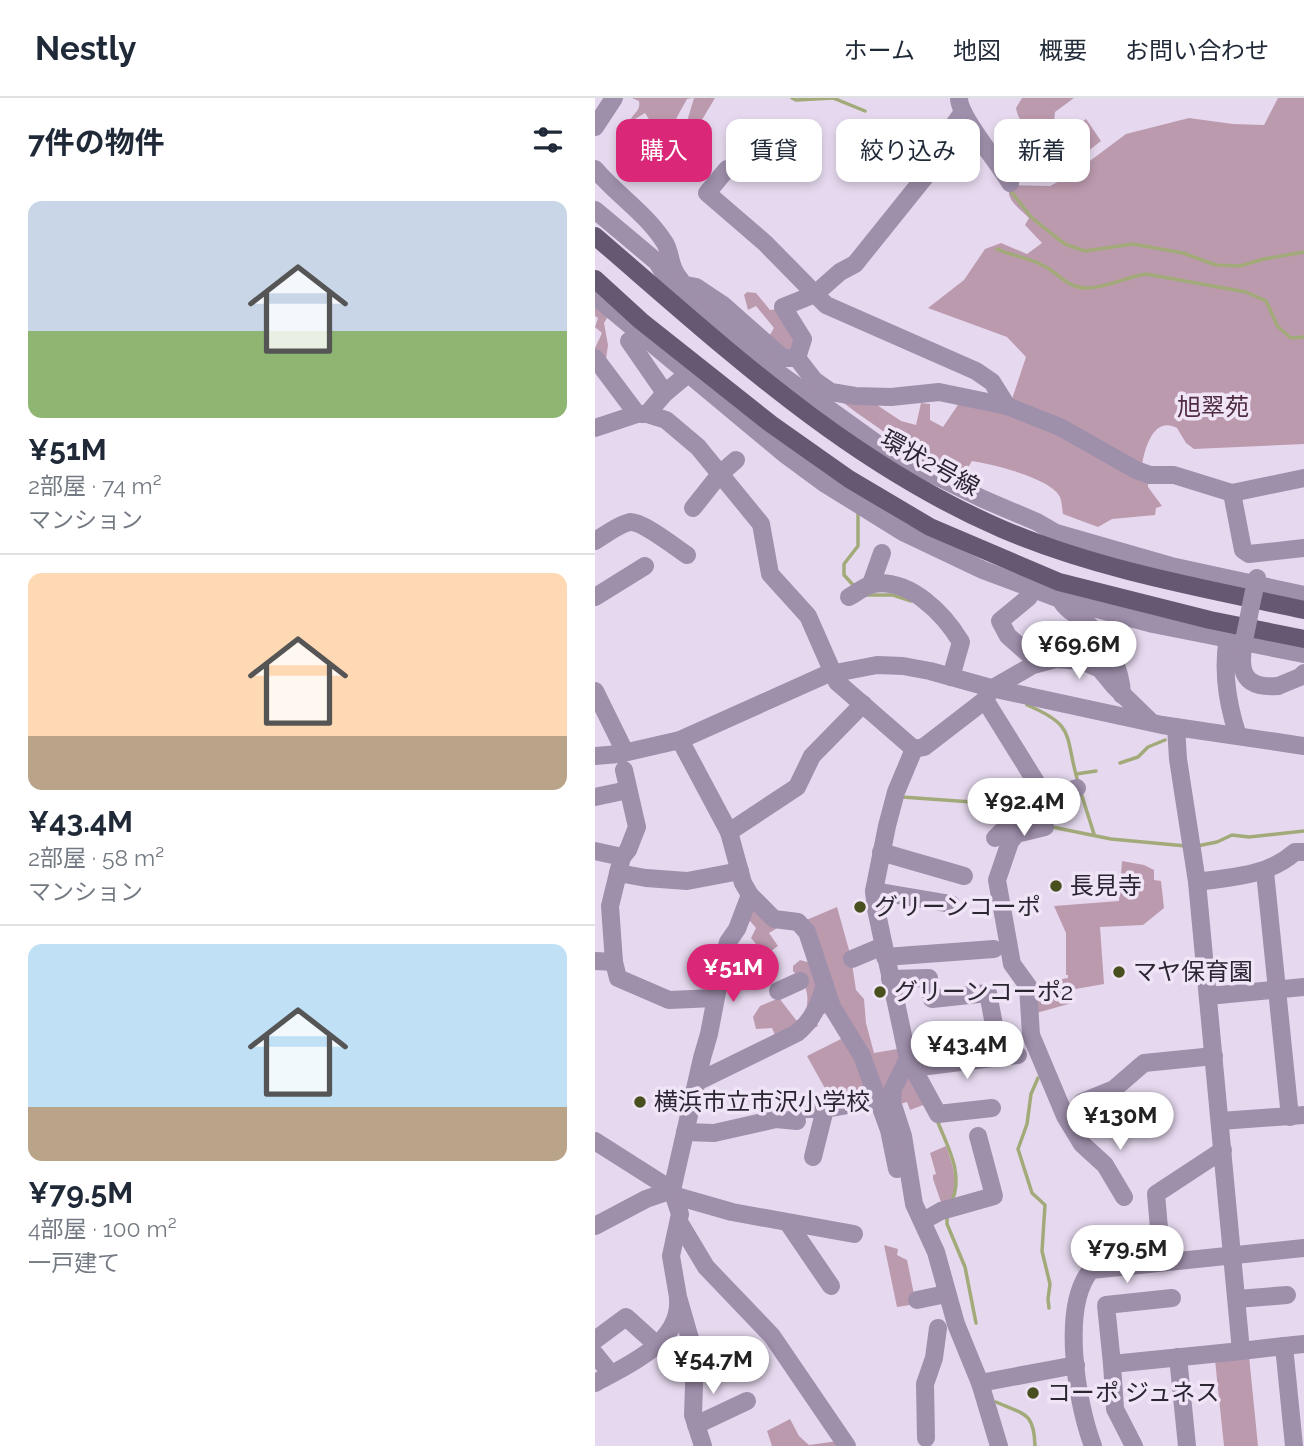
<!DOCTYPE html>
<html lang="ja">
<head>
<meta charset="utf-8">
<style>
  :root { --surface:#fff; --page:#f6f6f7; --text:#1f2937; --muted:#747a83; --line:#e0e1e3; --accent:#db2777 }
  body { margin:0; font-family:Raleway,"Noto Sans JP",sans-serif; background:var(--page); color:var(--text); height:100vh; display:flex; flex-direction:column; font-size:26px; white-space:nowrap }
  * { box-sizing:border-box; margin:0 }
  p { font-size:23px; color:var(--muted) }
  .icon { flex:none; width:38px; height:38px; fill:none; stroke:currentColor; stroke-width:2; stroke-linecap:round; stroke-linejoin:round }
  .map { position:relative; flex:1; overflow:hidden }
  .drawer { display:flex; flex-direction:column; background:var(--surface); width:595px }
  .drawer>* { flex:none }
  .hud { position:absolute; left:21px; top:21px; width:583px; height:63px; display:flex; gap:14px }
  .price { position:absolute; translate:-50% -60px; padding:0 16px; border-radius:24px; background:#fff; color:#222; font-size:23px; line-height:46px; filter:drop-shadow(0 2px 4px #0008) }
  .price::after { content:''; position:absolute; left:50%; top:42px; width:21px; height:16px; margin-left:-10px; background:inherit; clip-path:polygon(0 0,100% 0,50% 100%) }
  .price.current { background:var(--accent); color:#fff }
  ul { padding:0; list-style:none }
  li { display:grid; align-content:center; gap:14px; height:371px; padding:0 28px }
  li+li { border-top:2px solid var(--line) }
  li span { display:grid; place-items:center; height:217px; border-radius:14px; color:#555 }
  li>.icon { margin-inline-start:auto }
  span .icon { width:126px; height:126px; fill:#fffc; stroke-width:1 }
  li b { font-size:30px }
  h2 { display:flex; justify-content:space-between; align-items:center; height:84px; padding:0 28px; font-size:30px }
  .tag { padding:0 24px; border-radius:14px; background:var(--surface); box-shadow:0 4px 10px #0003; font-size:24px; line-height:63px }
  .tag.current { background:var(--accent); color:#fff }
  header { display:flex; align-items:center; gap:42px; box-sizing:border-box; height:98px; padding:0 35px; background:var(--surface); border-bottom:2px solid var(--line) }
  header strong { font-size:33px }
  nav { display:flex; gap:38px; margin-inline-start:auto; font-size:24px }
  main { display:flex; flex:1; min-height:0 }
  .map>svg:first-child { display:block }
  .green { fill:#bc9aae }
  .lines { fill:none; stroke-linecap:round; stroke-linejoin:round }
  .stream { stroke:#a3aa7a; stroke-width:3.5 }
  .minor { stroke:#9e8fab; stroke-width:18 }
  .major { stroke:#645873; stroke-width:18 }
  .minor-bridge { stroke:#9e8fab; stroke-width:18 }
  .poi-dot { fill:#49501f; stroke:#f0e4f7; stroke-width:2.5 }
  .labels { text-anchor:middle; stroke-width:7; stroke-linejoin:round; paint-order:stroke }
  .park-label { font-size:24px; fill:#4f2c3f; stroke:#f0e4f7 }
  .street-label { font-size:24px; fill:#2b2632; stroke:#f0e4f7 }
  .poi-label { font-size:24px; fill:#2b2632; stroke:#f0e4f7; text-anchor:start }
</style>
</head>
<body>
<header>
<strong>Nestly</strong>
<nav><a>ホーム</a><a>地図</a><a>概要</a><a>お問い合わせ</a></nav>
</header>
<main>
<section class="drawer">
<h2>7件の物件<svg class="icon" aria-label="filters" viewBox="0 0 24 24"><path d="M4 7h16M4 17h16"/><circle cx="9" cy="7" r="2"/><circle cx="15" cy="17" r="2"/></svg></h2>
<ul>
<li><span style="background:linear-gradient(#c9d6e8 60%,#8fb573 0)"><svg class="icon" aria-label="home" viewBox="0 0 24 24"><path d="M3 11l9-7 9 7M6 9v11h12V9"/></svg></span><div><b>¥51M</b><p>2部屋 · 74 m²</p><p>マンション</p></div></li>
<li><span style="background:linear-gradient(#ffd9b3 75%,#b9a48a 0)"><svg class="icon" aria-label="home" viewBox="0 0 24 24"><path d="M3 11l9-7 9 7M6 9v11h12V9"/></svg></span><div><b>¥43.4M</b><p>2部屋 · 58 m²</p><p>マンション</p></div></li>
<li><span style="background:linear-gradient(#bfe0f5 75%,#b9a48a 0)"><svg class="icon" aria-label="home" viewBox="0 0 24 24"><path d="M3 11l9-7 9 7M6 9v11h12V9"/></svg></span><div><b>¥79.5M</b><p>4部屋 · 100 m²</p><p>一戸建て</p></div></li>
</ul>
</section>
<div class="map">
<svg width="709" height="1348" viewBox="0 0 709 1348">
  <rect width="100%" height="100%" fill="#e6d9ef"/>
  <!-- green -->
  <g class="green">
    <path d="M 37,0 L 98,0 L 92,1 L 82,19 L 68,68 L 52,55 C 60,36 62,33 50,15 L 35,24 C 37,15 46,14 44,3 Z"/>
    <polygon points="99,0 120,0 77,72 74,68 78,51 90,30"/>
    <path d="M 427,0 L 479,0 L 460,14 L 459,25 L 450,46 C 437,35 424,27 421,10 Z"/>
    <path d="M 683,0 L 709,0 L 709,346 L 599,351 L 591,345 L 582,330 C 559,318 550,349 547,367 L 553,381 L 553,389 L 567,408 L 561,410 L 560,417 L 517,421 L 503,429 L 468,416 C 467,411 467,404 465,399 C 456,380 397,366 377,363 L 363,386 L 310,360 L 311,353 C 291,332 266,320 244,301 L 273,301 L 306,323 L 321,327 L 326,305 L 335,306 L 335,322 L 348,329 L 371,295 L 417,301 L 431,259 L 412,239 L 333,210 L 369,182 L 390,151 L 406,145 L 432,156 L 447,145 L 430,127 L 434,120 C 425,111 409,101 415,87 L 455,88 L 476,77 L 531,36 L 594,20 L 638,26 L 669,27 Z"/>
    <polygon points="491,21 506,43 488,57 475,33"/>
    <polygon points="152,194 161,195 175,212 183,211 201,240 198,256 173,240 179,230 161,208 153,212 149,197"/>
    <polygon points="0,205 14,217 9,225 13,247 11,261 0,256 0,250 7,235 0,229 3,220 0,218"/>
    <polygon points="527,763 549,767 559,772 559,782 566,783 569,810 548,827 505,829 509,886 475,892 477,905 438,916 436,887 473,880 473,877 471,877 471,835 459,808 524,803"/>
    <polygon points="156,804 184,829 174,835 183,848 169,858 159,849 161,846 156,840 161,830 155,823 148,829"/>
    <path d="M 242,809 L 256,859 L 261,892 L 269,901 L 271,925 L 279,955 L 308,950 L 289,1002 L 233,914 L 220,920 L 223,928 L 185,949 L 177,930 L 161,931 L 158,919 L 165,908 L 184,900 L 201,922 L 208,923 C 215,902 215,888 198,873 L 198,868 L 205,862 L 216,865 L 209,823 Z"/>
    <polygon points="252,938 274,989 270,999 238,1005 212,958"/>
    <polygon points="312,971 331,1006 315,1012 312,1004 302,1007"/>
    <path d="M 351,1048 C 358,1068 364,1084 356,1104 L 347,1107 L 338,1081 L 338,1077 L 341,1076 L 335,1055 Z"/>
    <polygon points="289,1147 303,1151 302,1157 312,1162 321,1206 302,1209"/>
    <polygon points="654,1258 663,1348 629,1348 620,1262"/>
    <polygon points="195,1321 204,1338 214,1347 243,1343 246,1348 177,1348 172,1333"/>
  </g>
  <g class="lines">
    <!-- stream -->
    <g class="stream">
      <polyline points="197,0 201,2 238,0"/>
      <polyline points="238,0 270,13"/>
      <polyline points="415,92 436,119 462,140 470,146 490,153 538,146 588,155 621,167 645,168 669,161 709,154"/>
      <path d="M 402,151 C 417,158 435,160 449,168 C 465,176 473,191 493,190 C 514,189 531,179 551,176 L 651,194 L 671,203 L 683,229 L 696,240 L 709,239"/>
      <polyline points="260,489 249,477 249,466 263,448 263,412"/>
      <polyline points="272,497 298,497 316,503"/>
      <path d="M 432,607 C 482,628 469,637 483,684"/>
      <polyline points="525,665 543,659 553,649 570,642"/>
      <polyline points="481,676 501,673"/>
      <polyline points="486,695 499,736"/>
      <polyline points="307,699 377,704 407,686 414,685 437,689"/>
      <polyline points="457,729 516,741 591,748"/>
      <polyline points="602,748 622,744 637,737 654,739 709,733"/>
      <polyline points="443,980 436,996 432,1026 423,1051 437,1095 450,1107 447,1153 455,1186 453,1201 454,1210"/>
      <path d="M 342,1022 C 352,1048 369,1075 357,1103"/>
      <polyline points="352,1118 352,1126 370,1169 381,1225"/>
      <path d="M 401,1304 C 430,1317 439,1314 440,1348"/>
    </g>
    <!-- minor -->
    <g class="minor">
      <path d="M 364,0 C 364,19 404,65 415,85"/>
      <polyline points="0,29 19,0"/>
      <path d="M 0,71 C 22,97 52,116 70,145 C 77,157 74,170 85,181"/>
      <polyline points="132,71 112,95 170,145 231,207 381,273 397,284 412,308"/>
      <polyline points="0,112 62,164 71,179 87,194 185,276 298,357 388,401 442,424 461,435 576,468 709,497"/>
      <polyline points="91,187 101,189 128,207 188,260 202,260"/>
      <polyline points="0,198 191,357 229,385 308,434 388,472 465,501 558,526 709,556"/>
      <polyline points="34,243 70,295"/>
      <polyline points="0,260 42,316"/>
      <polyline points="202,260 219,282 236,294 260,298 296,299 344,294 412,308 465,329 541,372 555,377 579,377 637,395 709,380"/>
      <polyline points="202,260 208,241 188,209 220,196 245,174 260,166 354,49 358,28 368,14"/>
      <polyline points="52,316 70,295 100,270"/>
      <polyline points="0,330 42,316 52,316 71,322 103,349 166,426 175,476 213,518 242,584 319,651"/>
      <polyline points="637,395 648,452 654,456 709,450"/>
      <polyline points="98,410 125,376 141,362"/>
      <path d="M 0,443 C 10,437 24,426 35,424 C 47,423 80,449 92,457"/>
      <polyline points="276,486 287,455"/>
      <polyline points="0,499 50,468"/>
      <path d="M 254,499 C 261,495 270,488 278,486 C 315,480 349,516 366,544 L 356,579"/>
      <polyline points="434,499 405,523 413,538 444,565"/>
      <path d="M 467,504 C 473,514 483,517 492,525 C 512,544 526,569 527,597"/>
      <path d="M 635,530 C 626,567 631,602 643,638"/>
      <polyline points="683,588 705,579 709,575"/>
      <polyline points="398,590 438,567 461,561 487,563 505,571 519,588 555,623"/>
      <polyline points="0,593 30,654"/>
      <polyline points="395,593 390,602 329,649 319,651 301,694 292,728 279,793 281,811 313,961 343,1016 397,1010"/>
      <polyline points="390,602 441,684 450,729 421,736 415,744 402,782 417,866 433,888 436,937 470,1018 487,1046 510,1067 529,1099"/>
      <polyline points="0,658 24,656 85,642 230,577 282,567 308,568 335,573 396,590 567,627 709,648"/>
      <polyline points="444,695 467,695 482,690"/>
      <polyline points="0,699 33,692"/>
      <polyline points="134,734 202,689 217,658 268,606"/>
      <polyline points="400,740 418,722 449,719"/>
      <polyline points="0,753 27,759 15,808 19,864 0,863"/>
      <polyline points="286,754 369,778"/>
      <polyline points="27,759 33,752 42,729 29,672"/>
      <polyline points="670,774 695,1019"/>
      <polyline points="23,775 51,780 92,783 145,773"/>
      <path d="M 602,784 C 637,779 673,778 700,754 L 709,754"/>
      <polyline points="279,793 356,806"/>
      <polyline points="155,797 179,821 203,824 212,834 237,909 267,958 283,1002"/>
      <polyline points="290,859 399,851"/>
      <polyline points="257,861 288,848"/>
      <polyline points="19,864 23,880 74,902 120,900"/>
      <polyline points="295,881 334,880 337,901 393,895 405,959"/>
      <polyline points="183,893 205,883"/>
      <polyline points="613,898 709,889"/>
      <polyline points="313,961 298,991 297,1004 308,1038 319,1106 341,1154 361,1226 385,1285 404,1348"/>
      <polyline points="317,970 423,957"/>
      <path d="M 102,984 L 202,935 C 218,922 224,906 230,887"/>
      <polyline points="487,1004 519,991 549,965 619,958"/>
      <polyline points="211,1011 230,1011 283,1002 294,1032 302,1071"/>
      <polyline points="625,1023 709,1017"/>
      <polyline points="90,1034 119,1035 181,1021 202,1023"/>
      <polyline points="0,1043 77,1092 85,1116 76,1158 83,1199 100,1258 98,1317 108,1348"/>
      <polyline points="218,1059 230,1011"/>
      <polyline points="81,1098 137,1114 259,1136"/>
      <polyline points="328,1123 346,1113 399,1098 383,1038"/>
      <polyline points="84,1124 111,1169 177,1238 252,1348"/>
      <polyline points="193,1125 236,1188"/>
      <polyline points="0,1128 51,1101 77,1092 107,960 114,936 128,863 133,844 142,831 155,797 148,785 134,734 85,642"/>
      <polyline points="567,1164 561,1096 628,1052"/>
      <polyline points="642,1201 692,1197"/>
      <polyline points="322,1202 351,1196"/>
      <polyline points="0,1242 31,1219 62,1247"/>
      <polyline points="689,1248 709,1246"/>
      <polyline points="646,1253 689,1248 699,1348"/>
      <polyline points="0,1256 16,1276"/>
      <polyline points="583,1259 592,1348"/>
      <polyline points="517,1266 511,1207 577,1200"/>
      <path d="M 0,1285 C 31,1268 86,1245 83,1202"/>
      <polyline points="385,1285 481,1267"/>
      <polyline points="101,1327 152,1303"/>
      <polyline points="331,1340 330,1286 339,1260 343,1230"/>
      <path d="M 498,1348 C 482,1306 465,1209 496,1172 L 709,1150"/>
      <polyline points="539,1348 520,1311 517,1266 646,1253 602,784 583,661 581,629"/>
    </g>
    <!-- major -->
    <g class="major">
      <path d="M 0,138 C 128,248 250,363 407,431 C 503,472 607,490 709,512"/>
      <polyline points="0,181 46,223 176,326 254,381 335,429 464,484 615,522 709,541"/>
    </g>
    <!-- minor-bridge -->
    <path class="minor-bridge" d="M 662,480 C 658,496 655,512 652,528 C 645,559 638,592 683,588"/>
  </g>
  <!-- markers -->
  <g class="poi-dot">
    <circle cx="461" cy="788" r="7"/>
    <circle cx="265" cy="809" r="7"/>
    <circle cx="524" cy="874" r="7"/>
    <circle cx="285" cy="894" r="7"/>
    <circle cx="45" cy="1004" r="7"/>
    <circle cx="438" cy="1295" r="7"/>
  </g>
  <g class="labels">
    <!-- park labels -->
    <g class="park-label">
      <text x="618" y="317">旭翠苑</text>
    </g>
    <!-- street labels -->
    <g class="street-label">
      <text transform="translate(335 365) rotate(29)" y="8">環状2号線</text>
    </g>
    <!-- poi labels -->
    <g class="poi-label">
      <text x="475" y="796">長見寺</text>
      <text x="279" y="817">グリーンコーポ</text>
      <text x="538" y="882">マヤ保育園</text>
      <text x="299" y="902">グリーンコーポ2</text>
      <text x="59" y="1012">横浜市立市沢小学校</text>
      <text x="452" y="1303">コーポ ジュネス</text>
    </g>
  </g>
</svg>
<b class="price" style="left:484px;top:583px">¥69.6M</b>
<b class="price" style="left:429px;top:740px">¥92.4M</b>
<b class="price current" style="left:138px;top:906px">¥51M</b>
<b class="price" style="left:372px;top:983px">¥43.4M</b>
<b class="price" style="left:525px;top:1054px">¥130M</b>
<b class="price" style="left:532px;top:1187px">¥79.5M</b>
<b class="price" style="left:118px;top:1298px">¥54.7M</b>
<div class="hud">
<a class="tag current">購入</a>
<a class="tag">賃貸</a>
<a class="tag">絞り込み</a>
<a class="tag">新着</a>
</div>
</div>
</main>
</body>
</html>
